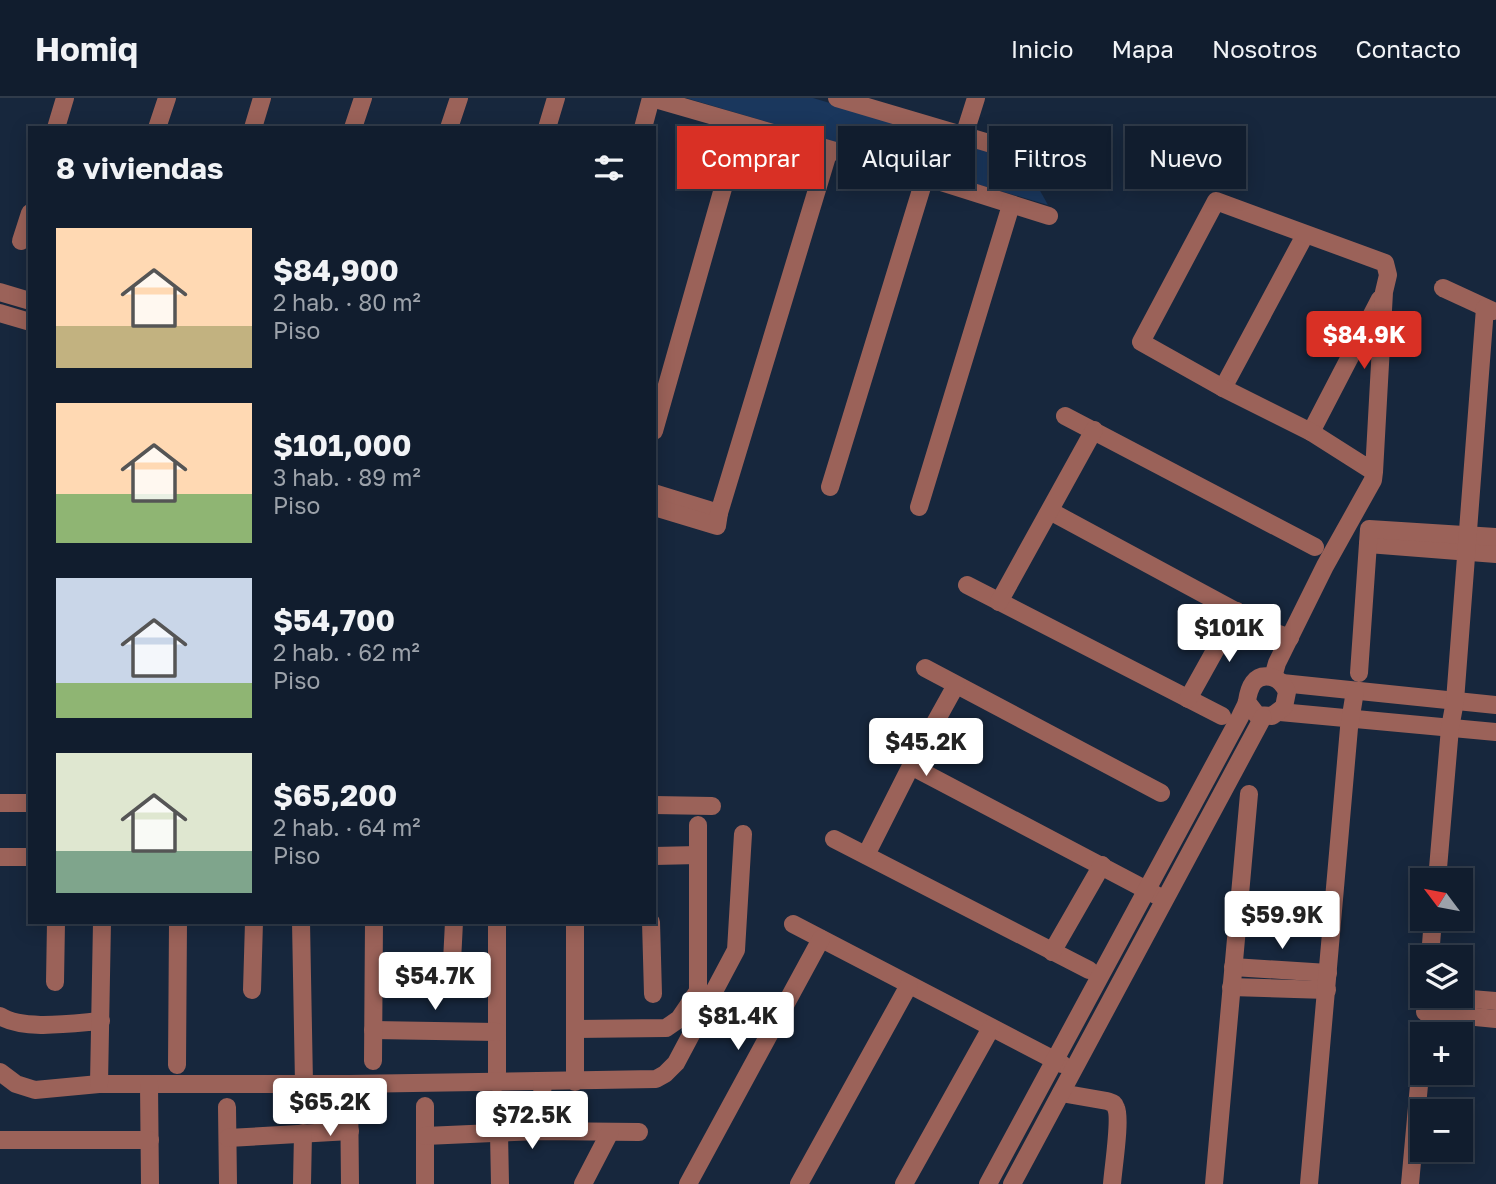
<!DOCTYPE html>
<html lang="es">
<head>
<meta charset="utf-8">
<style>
  :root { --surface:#111d2e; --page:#1a2636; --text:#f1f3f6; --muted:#9ca2aa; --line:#303b4a; --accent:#d93025 }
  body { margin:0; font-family:"Golos Text",sans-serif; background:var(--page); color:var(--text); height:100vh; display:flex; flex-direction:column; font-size:26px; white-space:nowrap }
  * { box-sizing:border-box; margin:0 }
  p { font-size:23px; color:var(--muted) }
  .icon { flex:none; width:38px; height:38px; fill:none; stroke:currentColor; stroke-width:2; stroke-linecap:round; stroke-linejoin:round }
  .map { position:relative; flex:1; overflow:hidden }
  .drawer { position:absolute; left:28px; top:28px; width:628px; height:798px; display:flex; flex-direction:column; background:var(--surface); border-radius:0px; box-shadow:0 4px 18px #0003,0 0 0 2px var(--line) }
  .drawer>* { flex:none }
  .guide { position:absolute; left:677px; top:28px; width:665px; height:63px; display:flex; gap:14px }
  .needle { width:46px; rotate:302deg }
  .tools { position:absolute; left:1410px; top:770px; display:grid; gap:14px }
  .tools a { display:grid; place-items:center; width:63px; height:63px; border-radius:0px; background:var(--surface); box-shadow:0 4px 18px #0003,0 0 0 2px var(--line); font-size:35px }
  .price { position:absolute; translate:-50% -60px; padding:0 16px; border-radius:7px; background:#fff; color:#222; font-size:23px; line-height:46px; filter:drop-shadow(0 2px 4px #0008) }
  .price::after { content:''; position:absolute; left:50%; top:42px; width:21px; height:16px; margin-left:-10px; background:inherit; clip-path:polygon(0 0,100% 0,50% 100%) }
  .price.on { background:var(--accent); color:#fff }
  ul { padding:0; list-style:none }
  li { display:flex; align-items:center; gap:21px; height:175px; padding:0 28px }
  li span { display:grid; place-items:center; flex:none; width:196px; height:140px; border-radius:0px; color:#555 }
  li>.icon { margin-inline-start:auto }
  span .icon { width:84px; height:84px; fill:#fffc; stroke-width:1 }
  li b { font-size:30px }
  h2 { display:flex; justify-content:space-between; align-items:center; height:84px; padding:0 28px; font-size:30px }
  .tag { padding:0 24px; border-radius:0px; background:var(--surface); box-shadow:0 4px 18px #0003,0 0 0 2px var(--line); font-size:24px; line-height:63px }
  .tag.on { background:var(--accent); color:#fff }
  header { display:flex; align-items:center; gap:42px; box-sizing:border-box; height:98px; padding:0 35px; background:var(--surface); border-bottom:2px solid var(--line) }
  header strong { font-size:33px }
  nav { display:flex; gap:38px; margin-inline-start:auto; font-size:24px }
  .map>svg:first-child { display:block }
  .green { fill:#1a375d }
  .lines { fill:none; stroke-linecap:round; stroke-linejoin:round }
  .minor { stroke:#9b6259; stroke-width:18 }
</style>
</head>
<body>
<header>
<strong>Homiq</strong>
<nav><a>Inicio</a><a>Mapa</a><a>Nosotros</a><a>Contacto</a></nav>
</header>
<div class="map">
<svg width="1496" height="1086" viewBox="0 0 1496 1086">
  <rect width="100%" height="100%" fill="#17273d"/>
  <!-- green -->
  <polygon class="green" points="686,0 813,0 1023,62 1048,107"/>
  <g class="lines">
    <!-- minor -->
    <g class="minor">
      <polyline points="652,0 925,79 1049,118"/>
      <polyline points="837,0 1019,54"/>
      <polyline points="56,30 65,0"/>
      <polyline points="157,30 167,0"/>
      <polyline points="253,30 262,0"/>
      <polyline points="353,30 363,0"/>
      <polyline points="449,30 459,0"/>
      <polyline points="547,30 556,0"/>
      <polyline points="643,30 651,0"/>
      <polyline points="964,38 976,0"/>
      <polyline points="21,143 30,115"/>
      <polyline points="1443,190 1493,213"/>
      <polyline points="0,194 30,203"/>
      <polyline points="0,215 30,224"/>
      <polyline points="1223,290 1305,137"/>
      <polyline points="1065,318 1315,449"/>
      <polyline points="654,333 741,27"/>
      <polyline points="1311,334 1380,201"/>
      <polyline points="830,389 925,79"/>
      <polyline points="654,395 719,415"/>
      <polyline points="654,409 717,428 719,415 829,52"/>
      <polyline points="919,409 1011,107"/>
      <polyline points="1050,413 1276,535 1290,540"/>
      <polyline points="1368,446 1496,456"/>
      <polyline points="967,487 1222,618"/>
      <polyline points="999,504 1094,332"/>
      <polyline points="925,570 1161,695"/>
      <polyline points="1359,575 1369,431 1496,439"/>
      <polyline points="1273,579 1277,565 1325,468 1373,382 1374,374 1384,194 1388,177 1385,165 1216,103 1141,244 1223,290 1311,334 1374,374"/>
      <polyline points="1282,585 1496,607"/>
      <polyline points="1188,601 1237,513"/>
      <polyline points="1280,614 1496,634"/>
      <polyline points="911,668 1156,797"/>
      <polyline points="0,705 30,705"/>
      <polyline points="654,707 712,708"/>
      <polyline points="834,741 1089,872"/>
      <polyline points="866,757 911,668 956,587"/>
      <polyline points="654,758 698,757"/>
      <polyline points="0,759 30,759"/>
      <polyline points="1437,782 1450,630 1455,603 1485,210"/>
      <polyline points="301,824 304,985"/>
      <polyline points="497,824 497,985"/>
      <polyline points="651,824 653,896"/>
      <polyline points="793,826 1062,966"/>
      <polyline points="1052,854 1102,767"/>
      <polyline points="1430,859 1433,821"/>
      <polyline points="1233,869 1328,875"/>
      <polyline points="451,883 454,824"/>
      <polyline points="55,884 56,824"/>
      <polyline points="1231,889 1327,892"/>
      <polyline points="252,892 254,824"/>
      <polyline points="1434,898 1496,903"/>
      <polyline points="1425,914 1496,921"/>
      <path d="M 0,918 C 22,933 75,925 101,923"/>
      <polyline points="575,931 666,930 679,921 698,893 698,727"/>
      <polyline points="373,932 497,934"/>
      <polyline points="373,963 374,824"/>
      <polyline points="177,967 178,824"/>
      <polyline points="0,974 16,986 35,992 99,986 349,986 656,981 665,976 676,965 736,852 743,736"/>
      <polyline points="575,984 575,824"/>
      <polyline points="99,986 102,824"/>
      <polyline points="149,986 150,1086"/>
      <polyline points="349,986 350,1086"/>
      <path d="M 1061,995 L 1107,1003 C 1112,1005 1114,1004 1116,1010 C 1121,1021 1113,1071 1112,1086"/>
      <polyline points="425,1008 425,1086"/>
      <polyline points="227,1009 228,1086"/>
      <polyline points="539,1033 543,984"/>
      <polyline points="499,1035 500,1086"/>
      <polyline points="425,1038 539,1033 639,1034"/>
      <polyline points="228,1040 350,1033"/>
      <polyline points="0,1042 150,1042"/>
      <polyline points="302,1086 303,1035"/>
      <polyline points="583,1086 610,1034"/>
      <polyline points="688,1086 821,841"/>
      <polyline points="799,1086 909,887"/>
      <polyline points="904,1086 991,930"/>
      <path d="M 988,1086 L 1240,619 C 1242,614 1246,608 1247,603 C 1249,590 1254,575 1271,579 C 1280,581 1284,587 1287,594 L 1284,609 L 1272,618 L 1257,617 L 1247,604"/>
      <polyline points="1012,1086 1263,619"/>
      <polyline points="1214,1086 1249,696"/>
      <polyline points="1309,1086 1349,630 1355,593"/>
      <polyline points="1410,1086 1423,943"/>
    </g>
  </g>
</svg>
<div class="tools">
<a><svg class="needle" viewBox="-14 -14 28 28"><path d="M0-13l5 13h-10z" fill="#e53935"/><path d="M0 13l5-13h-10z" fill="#9ca2aa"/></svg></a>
<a><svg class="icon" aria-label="layers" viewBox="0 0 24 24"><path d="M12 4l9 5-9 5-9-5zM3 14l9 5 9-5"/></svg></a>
<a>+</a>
<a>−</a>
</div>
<b class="price on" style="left:1364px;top:273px">$84.9K</b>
<b class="price" style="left:1229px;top:566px">$101K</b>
<b class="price" style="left:926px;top:680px">$45.2K</b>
<b class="price" style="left:1282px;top:853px">$59.9K</b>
<b class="price" style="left:435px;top:914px">$54.7K</b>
<b class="price" style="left:738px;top:954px">$81.4K</b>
<b class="price" style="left:330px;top:1040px">$65.2K</b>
<b class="price" style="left:532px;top:1053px">$72.5K</b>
<div class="guide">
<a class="tag on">Comprar</a>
<a class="tag">Alquilar</a>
<a class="tag">Filtros</a>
<a class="tag">Nuevo</a>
</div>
<section class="drawer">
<h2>8 viviendas<svg class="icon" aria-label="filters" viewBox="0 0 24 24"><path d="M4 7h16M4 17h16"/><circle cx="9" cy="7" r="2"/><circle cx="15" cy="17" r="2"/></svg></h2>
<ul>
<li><span style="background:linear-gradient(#ffd9b3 70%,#c2b280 0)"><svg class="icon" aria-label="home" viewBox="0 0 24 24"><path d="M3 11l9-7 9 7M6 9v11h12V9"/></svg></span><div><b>$84,900</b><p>2 hab. · 80 m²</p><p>Piso</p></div></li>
<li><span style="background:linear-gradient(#ffd9b3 65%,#8fb573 0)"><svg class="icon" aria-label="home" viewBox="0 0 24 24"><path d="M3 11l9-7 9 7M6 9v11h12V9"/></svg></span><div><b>$101,000</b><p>3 hab. · 89 m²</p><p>Piso</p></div></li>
<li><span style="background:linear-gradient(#c9d6e8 75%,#8fb573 0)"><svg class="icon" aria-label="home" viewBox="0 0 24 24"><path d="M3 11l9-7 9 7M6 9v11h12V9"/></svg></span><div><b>$54,700</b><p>2 hab. · 62 m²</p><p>Piso</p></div></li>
<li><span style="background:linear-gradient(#dfe7d0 70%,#7fa58c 0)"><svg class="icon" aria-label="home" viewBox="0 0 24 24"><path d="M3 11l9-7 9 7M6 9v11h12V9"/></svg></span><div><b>$65,200</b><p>2 hab. · 64 m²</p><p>Piso</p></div></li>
</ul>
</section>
</div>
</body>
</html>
